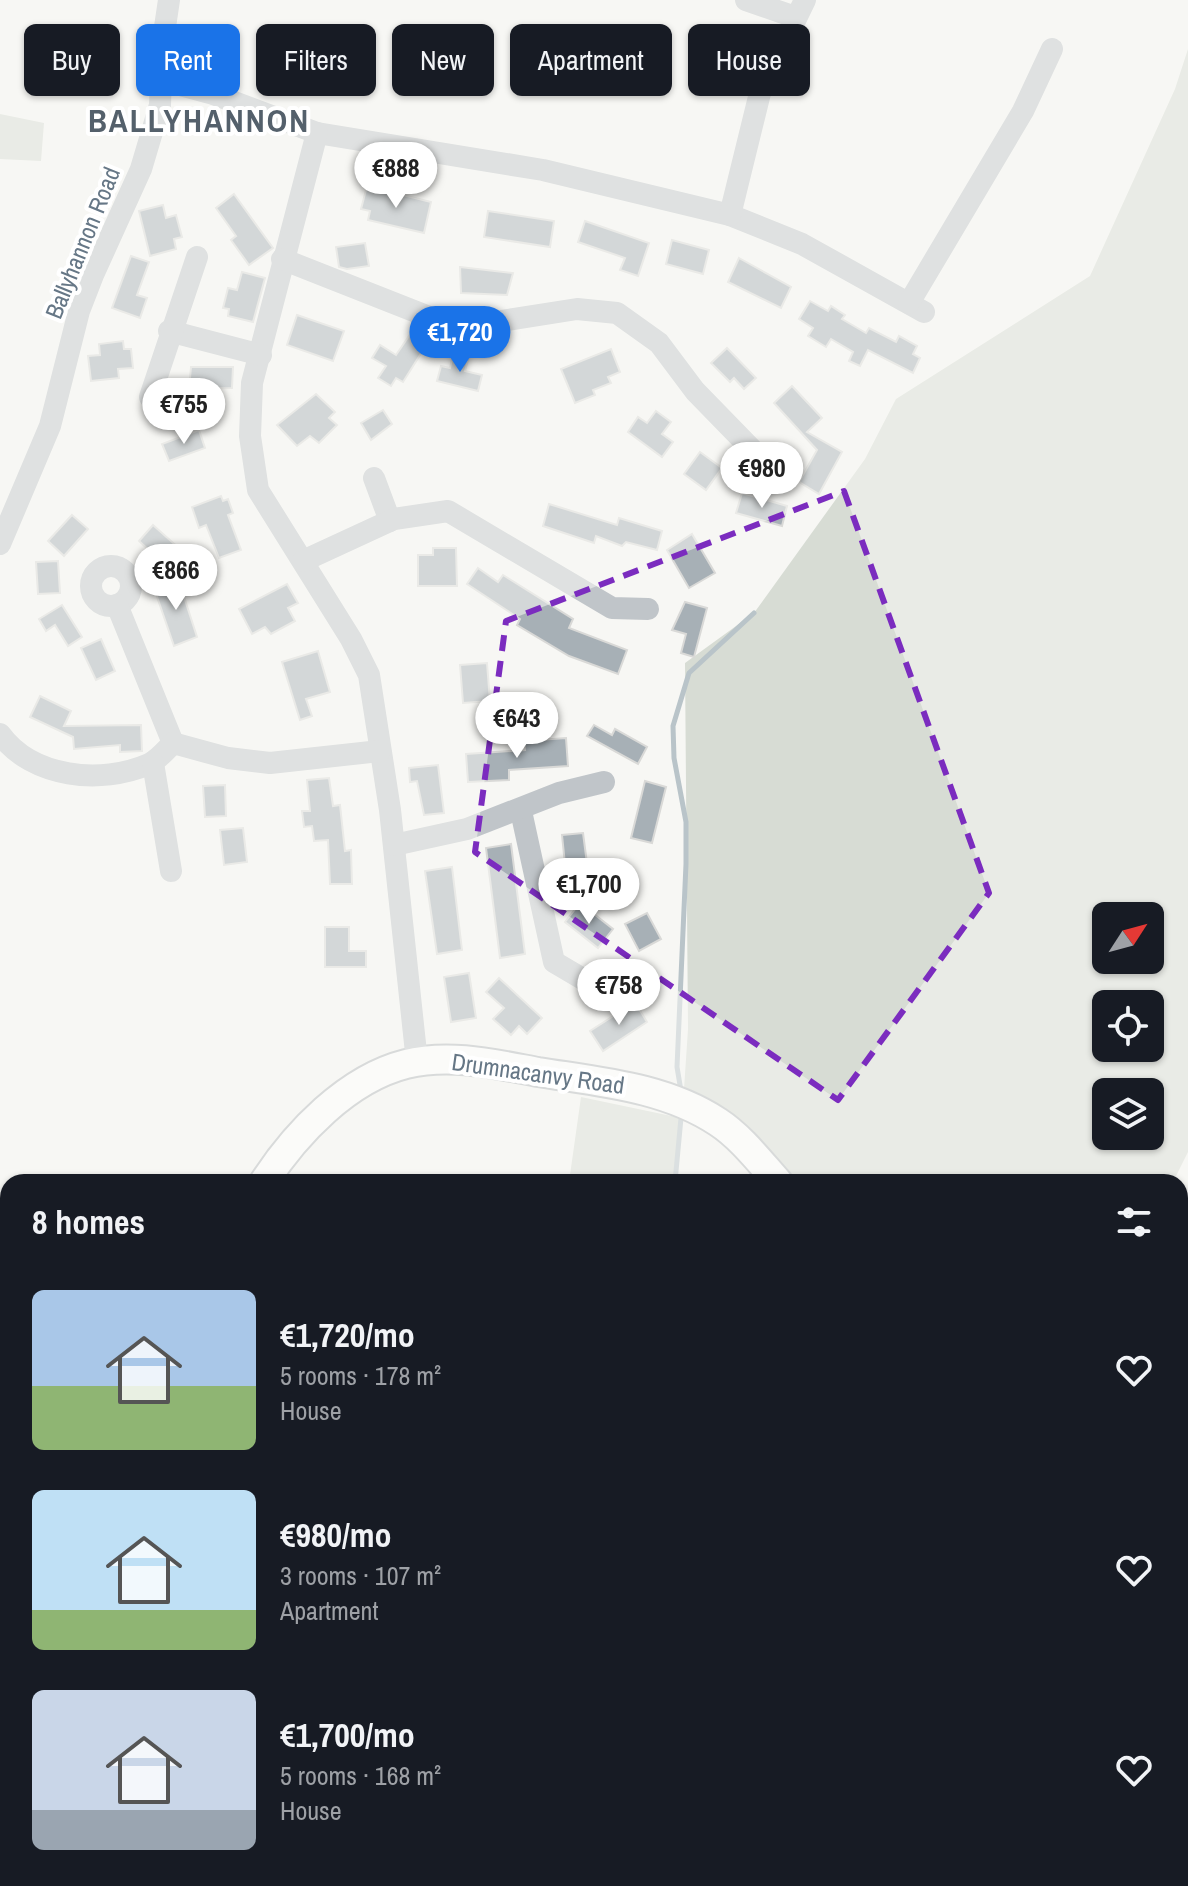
<!DOCTYPE html>
<html lang="en">
<head>
<meta charset="utf-8">
<style>
  :root { --surface:#171b24; --page:#20242c; --text:#f1f3f6; --muted:#9ea1a6; --accent:#1a73e8 }
  body { margin:0; font-family:"Archivo Narrow",sans-serif; background:var(--page); color:var(--text); height:100vh; display:flex; flex-direction:column; font-size:30px; white-space:nowrap }
  * { box-sizing:border-box; margin:0 }
  p { font-size:26px; color:var(--muted) }
  .icon { flex:none; width:44px; height:44px; fill:none; stroke:currentColor; stroke-width:2; stroke-linecap:round; stroke-linejoin:round }
  .map { position:relative; flex:1; overflow:hidden }
  .side { position:absolute; left:0px; top:1174px; width:1188px; height:712px; display:flex; flex-direction:column; background:var(--surface); border-radius:24px 24px 0 0; box-shadow:0 2px 6px #0004 }
  .side>* { flex:none }
  .top-card { position:absolute; left:24px; top:24px; width:1140px; height:72px; display:flex; gap:16px }
  .needle { width:52px; rotate:54deg }
  .controls { position:absolute; left:1092px; top:902px; display:grid; gap:16px }
  .controls a { display:grid; place-items:center; width:72px; height:72px; border-radius:12px; background:var(--surface); box-shadow:0 2px 6px #0004; font-size:40px }
  .price { position:absolute; translate:-50% -68px; padding:0 18px; border-radius:28px; background:#fff; color:#222; font-size:26px; line-height:52px; filter:drop-shadow(0 2px 4px #0008) }
  .price::after { content:''; position:absolute; left:50%; top:48px; width:24px; height:18px; margin-left:-12px; background:inherit; clip-path:polygon(0 0,100% 0,50% 100%) }
  .price.selected { background:var(--accent); color:#fff }
  ul { padding:0; list-style:none }
  li { display:flex; align-items:center; gap:24px; height:200px; padding:0 32px }
  li span { display:grid; place-items:center; flex:none; width:224px; height:160px; border-radius:12px; color:#555 }
  li>.icon { margin-inline-start:auto }
  span .icon { width:96px; height:96px; fill:#fffc; stroke-width:1 }
  li b { font-size:34px }
  h2 { display:flex; justify-content:space-between; align-items:center; height:96px; padding:0 32px; font-size:34px }
  .tag { padding:0 28px; border-radius:12px; background:var(--surface); box-shadow:0 2px 6px #0004; font-size:28px; line-height:72px }
  .tag.selected { background:var(--accent); color:#fff }
  .map>svg:first-child { display:block }
  .green { fill:#d7dcd4; fill-rule:evenodd }
  .lines { fill:none; stroke-linecap:round; stroke-linejoin:round }
  .stream { stroke:#b9c4c9; stroke-width:5 }
  .building { fill:#a7b0b6; stroke:#d9d9d7; stroke-width:2 }
  .major-casing { stroke:#b2b7bb; stroke-width:32 }
  .minor { stroke:#c0c5c9; stroke-width:22 }
  .major { stroke:#fff; stroke-width:28 }
  .marked { fill:none; stroke:#7b2cbf; stroke-width:6; stroke-dasharray:16 10; stroke-linejoin:round }
  .labels { text-anchor:middle; stroke-width:8; stroke-linejoin:round; paint-order:stroke }
  .street-label { font-size:24px; fill:#667786; stroke:#fff }
  .district-label { font-size:32px; font-weight:bold; letter-spacing:2px; fill:#54606b; stroke:#fff }
</style>
</head>
<body>
<div class="map">
<svg width="1188" height="1886" viewBox="0 0 1188 1886">
  <rect width="100%" height="100%" fill="#f7f7f4"/>
  <!-- green -->
  <g class="green">
    <path d="M 1188,49 L 1188,1152 L 1173,1182 L 768,1182 L 683,1104 L 688,1029 L 685,663 L 754,613 L 865,459 L 896,399 L 1090,276 L 1175,89 ZM 1106,916 L 1150,916 L 1150,960 L 1106,960 ZM 1106,1004 L 1150,1004 L 1150,1048 L 1106,1048 ZM 1106,1092 L 1150,1092 L 1150,1136 L 1106,1136 Z"/>
    <polygon points="0,114 44,123 41,161 0,159"/>
    <polygon points="581,1097 681,1118 673,1182 569,1182"/>
  </g>
  <g class="lines">
    <!-- stream -->
    <g class="stream">
      <polyline points="681,1091 677,1067 686,864 686,822 674,758 673,726 689,673 754,613"/>
      <polyline points="675,1182 681,1118"/>
      <polyline points="376,1886 382,1878"/>
    </g>
  </g>
  <!-- building -->
  <g class="building">
    <polygon points="367,186 431,202 424,233 368,220 370,211 361,209"/>
    <polygon points="234,194 273,248 249,265 231,240 236,236 216,208"/>
    <polygon points="163,205 166,218 176,215 182,237 174,239 176,249 150,256 139,211"/>
    <polygon points="488,211 554,221 550,247 484,237"/>
    <polygon points="585,221 649,243 638,276 620,270 625,258 578,242"/>
    <polygon points="672,240 709,250 703,274 666,264"/>
    <polygon points="365,243 369,266 347,269 339,267 336,247"/>
    <polygon points="131,256 149,262 137,295 147,298 140,318 112,308"/>
    <polygon points="739,258 791,287 781,308 728,282"/>
    <polygon points="460,267 513,273 507,295 461,293"/>
    <polygon points="242,272 265,278 253,322 228,316 229,309 223,308 228,288 237,290"/>
    <polygon points="810,301 828,311 831,306 845,315 842,319 866,333 869,328 896,342 899,336 917,346 913,354 920,358 913,373 868,350 860,366 849,361 853,352 831,339 826,347 808,336 813,328 799,319"/>
    <polygon points="297,315 344,331 333,361 287,345"/>
    <polygon points="411,333 427,344 403,382 396,378 391,386 378,378 386,366 372,358 380,345 396,355"/>
    <polygon points="123,341 124,349 131,349 133,368 118,369 119,378 91,381 88,356 100,355 99,344"/>
    <polygon points="727,348 756,378 744,389 734,378 730,382 711,363"/>
    <polygon points="611,349 620,372 608,377 611,383 593,390 595,395 575,403 561,369"/>
    <polygon points="453,354 469,357 465,371 482,375 478,391 437,381 441,366 450,368"/>
    <polygon points="191,367 233,367 232,388 189,389"/>
    <polygon points="792,386 822,418 807,432 842,452 819,494 799,482 817,450 774,403"/>
    <polygon points="316,394 335,412 329,418 337,425 319,443 310,436 297,446 277,425"/>
    <polygon points="383,410 392,424 371,440 361,423"/>
    <polygon points="656,411 671,422 662,434 673,442 662,457 628,432 638,417 647,423"/>
    <polygon points="199,430 205,448 169,461 162,444"/>
    <polygon points="700,452 722,468 706,490 684,474"/>
    <polygon points="742,493 787,506 782,526 736,513"/>
    <polygon points="221,496 223,501 228,499 233,513 228,515 241,550 219,558 206,525 199,528 192,507"/>
    <polygon points="549,504 617,525 619,518 662,531 657,550 626,542 622,546 596,536 594,543 543,526"/>
    <polygon points="72,515 88,529 64,556 48,541"/>
    <polygon points="153,525 180,549 165,565 139,541"/>
    <polygon points="692,534 715,573 689,588 667,550"/>
    <polygon points="433,548 456,548 457,586 418,586 418,555 433,555"/>
    <polygon points="58,561 60,593 38,594 36,562"/>
    <polygon points="478,568 498,582 503,575 573,619 569,628 627,650 618,674 569,656 517,625 520,619 467,584"/>
    <polygon points="178,578 197,637 174,646 154,588"/>
    <polygon points="287,584 298,603 288,608 295,621 271,634 265,627 252,634 239,609"/>
    <polygon points="685,602 707,608 694,657 681,653 686,634 672,630"/>
    <polygon points="62,605 82,637 68,646 55,625 46,631 39,619"/>
    <polygon points="101,639 115,671 96,680 81,648"/>
    <polygon points="318,651 330,692 306,699 312,716 300,720 282,662"/>
    <polygon points="487,663 490,701 463,703 460,665"/>
    <polygon points="40,696 71,711 64,726 141,725 142,751 120,752 120,745 74,749 73,737 30,717"/>
    <polygon points="594,725 612,735 615,729 647,747 638,764 587,736"/>
    <polygon points="566,738 568,766 509,770 509,780 468,782 466,754 525,750 524,741"/>
    <polygon points="438,765 444,813 424,815 417,781 410,782 409,768"/>
    <polygon points="329,778 333,806 340,805 345,851 351,850 352,884 330,884 328,840 314,841 312,826 304,827 302,811 310,811 307,780"/>
    <polygon points="645,781 666,787 652,843 631,838"/>
    <polygon points="225,785 226,816 205,817 203,786"/>
    <polygon points="243,828 247,862 224,865 220,830"/>
    <polygon points="583,833 588,871 566,874 562,835"/>
    <polygon points="511,844 525,954 500,958 486,848"/>
    <polygon points="452,867 462,950 437,954 425,871"/>
    <polygon points="580,903 613,929 598,948 565,922"/>
    <polygon points="647,913 661,939 639,951 625,924"/>
    <polygon points="325,927 349,927 349,951 366,951 366,967 325,967"/>
    <polygon points="469,973 476,1018 451,1022 444,977"/>
    <polygon points="499,978 542,1018 527,1034 519,1026 511,1035 493,1019 504,1008 486,992"/>
    <polygon points="635,1002 647,1022 603,1051 590,1031"/>
  </g>
  <g class="lines">
    <!-- major casing -->
    <g class="major-casing">
      <g id="major">
        <path d="M 264,1182 C 296,1133 347,1079 406,1064 C 450,1053 495,1064 538,1072 C 600,1082 665,1087 718,1122 C 741,1137 760,1162 778,1182"/>
        <polyline points="1180,1509 1188,1513"/>
        <polyline points="0,1518 8,1514"/>
      </g>
    </g>
    <!-- minor -->
    <g class="minor">
      <polyline points="746,0 795,17"/>
      <polyline points="161,80 213,94 317,133 543,170 730,215 802,244 924,312"/>
      <polyline points="317,133 252,383 250,436 258,490 351,639 369,675 390,810 417,1062"/>
      <polyline points="730,215 760,93 805,0"/>
      <polyline points="282,259 457,328 577,309 617,313 659,343 695,391 769,467"/>
      <polyline points="909,303 1023,111 1052,49"/>
      <polyline points="169,331 261,355"/>
      <polyline points="150,397 197,257"/>
      <polyline points="374,478 390,521"/>
      <polyline points="0,544 50,426 79,311 93,275 141,169 160,105 162,47 169,0"/>
      <polyline points="303,561 394,519 448,511 612,608 648,609"/>
      <circle cx="111" cy="586" r="20"/>
      <polyline points="117,605 173,743"/>
      <path d="M 0,734 C 32,778 101,785 149,764 C 158,760 166,750 173,743 L 228,758 L 270,763 L 380,751"/>
      <polyline points="153,763 171,871"/>
      <polyline points="521,811 554,962 593,985"/>
      <polyline points="394,845 467,829 559,793 604,782"/>
    </g>
    <!-- major -->
    <use href="#major" class="major"/>
  </g>
  <!-- marked area -->
  <path d="M0 0H1188V1886H0ZM 844,491 L 989,893 L 838,1100 L 475,852 L 506,621 Z" fill="#f7f7f4" fill-opacity=".55" fill-rule="evenodd"/>
  <path class="marked" d="M 844,491 L 989,893 L 838,1100 L 475,852 L 506,621 Z"/>
  <g class="labels">
    <!-- street labels -->
    <g class="street-label">
      <text transform="translate(83 243) rotate(-68)" y="8">Ballyhannon Road</text>
      <text transform="translate(538 1074) rotate(8)" y="8">Drumnacanvy Road</text>
    </g>
    <!-- district labels -->
    <g class="district-label">
      <text x="199" y="132">BALLYHANNON</text>
    </g>
  </g>
</svg>
<div class="controls">
<a><svg class="needle" viewBox="-14 -14 28 28"><path d="M0-13l5 13h-10z" fill="#e53935"/><path d="M0 13l5-13h-10z" fill="#9ea1a6"/></svg></a>
<a><svg class="icon" aria-label="locate" viewBox="0 0 24 24"><circle cx="12" cy="12" r="6"/><path d="M12 2v4M12 18v4M2 12h4M18 12h4"/></svg></a>
<a><svg class="icon" aria-label="layers" viewBox="0 0 24 24"><path d="M12 4l9 5-9 5-9-5zM3 14l9 5 9-5"/></svg></a>
</div>
<b class="price" style="left:396px;top:210px">€888</b>
<b class="price selected" style="left:460px;top:374px">€1,720</b>
<b class="price" style="left:184px;top:446px">€755</b>
<b class="price" style="left:762px;top:510px">€980</b>
<b class="price" style="left:176px;top:612px">€866</b>
<b class="price" style="left:517px;top:760px">€643</b>
<b class="price" style="left:589px;top:926px">€1,700</b>
<b class="price" style="left:619px;top:1027px">€758</b>
<div class="top-card">
<a class="tag">Buy</a>
<a class="tag selected">Rent</a>
<a class="tag">Filters</a>
<a class="tag">New</a>
<a class="tag">Apartment</a>
<a class="tag">House</a>
</div>
<section class="side">
<h2>8 homes<svg class="icon" aria-label="filters" viewBox="0 0 24 24"><path d="M4 7h16M4 17h16"/><circle cx="9" cy="7" r="2"/><circle cx="15" cy="17" r="2"/></svg></h2>
<ul>
<li><span style="background:linear-gradient(#a9c7e8 60%,#8fb573 0)"><svg class="icon" aria-label="home" viewBox="0 0 24 24"><path d="M3 11l9-7 9 7M6 9v11h12V9"/></svg></span><div><b>€1,720/mo</b><p>5 rooms · 178 m²</p><p>House</p></div><svg class="icon" aria-label="heart" viewBox="0 0 24 24"><path d="M12 20l-8-8c-3-5 5-10 8-4 3-6 11-1 8 4z"/></svg></li>
<li><span style="background:linear-gradient(#bfe0f5 75%,#8fb573 0)"><svg class="icon" aria-label="home" viewBox="0 0 24 24"><path d="M3 11l9-7 9 7M6 9v11h12V9"/></svg></span><div><b>€980/mo</b><p>3 rooms · 107 m²</p><p>Apartment</p></div><svg class="icon" aria-label="heart" viewBox="0 0 24 24"><path d="M12 20l-8-8c-3-5 5-10 8-4 3-6 11-1 8 4z"/></svg></li>
<li><span style="background:linear-gradient(#c9d6e8 75%,#9aa5b1 0)"><svg class="icon" aria-label="home" viewBox="0 0 24 24"><path d="M3 11l9-7 9 7M6 9v11h12V9"/></svg></span><div><b>€1,700/mo</b><p>5 rooms · 168 m²</p><p>House</p></div><svg class="icon" aria-label="heart" viewBox="0 0 24 24"><path d="M12 20l-8-8c-3-5 5-10 8-4 3-6 11-1 8 4z"/></svg></li>
</ul>
</section>
</div>
</body>
</html>
